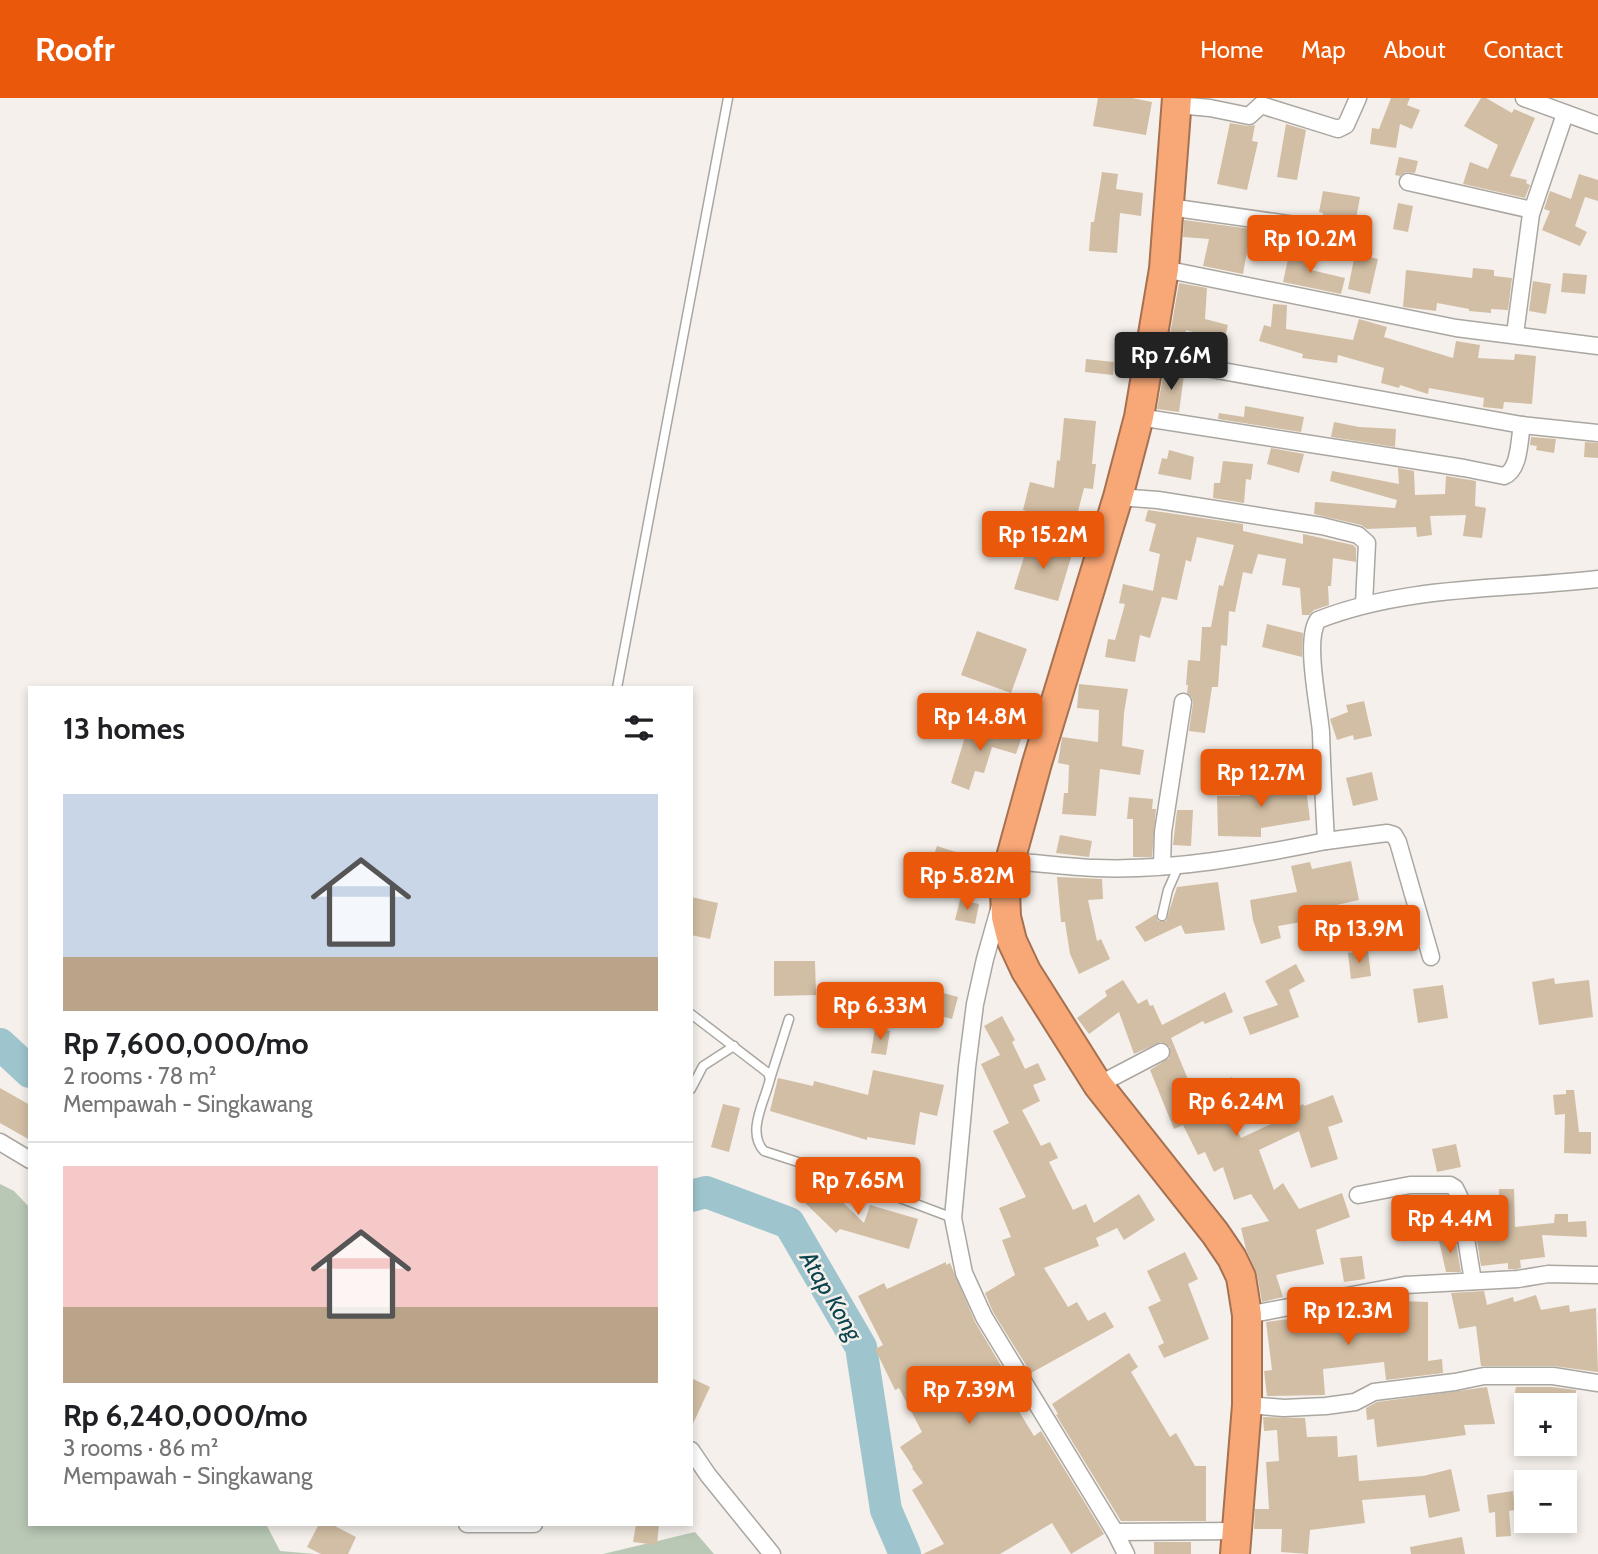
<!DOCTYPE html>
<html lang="en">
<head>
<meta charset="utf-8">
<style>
  :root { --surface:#fff; --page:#f6f6f6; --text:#202124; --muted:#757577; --line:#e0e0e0; --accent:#ea580c }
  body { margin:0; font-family:Cabin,sans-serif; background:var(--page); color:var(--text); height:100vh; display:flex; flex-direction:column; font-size:26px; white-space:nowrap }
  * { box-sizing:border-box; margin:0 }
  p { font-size:23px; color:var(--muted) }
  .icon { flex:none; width:38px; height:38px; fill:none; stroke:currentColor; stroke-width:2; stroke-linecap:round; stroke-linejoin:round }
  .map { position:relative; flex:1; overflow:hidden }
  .drawer { position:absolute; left:28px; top:588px; width:665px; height:840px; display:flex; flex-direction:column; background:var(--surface); border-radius:0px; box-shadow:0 4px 10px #0003 }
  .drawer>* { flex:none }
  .buttons { position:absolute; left:1514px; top:1295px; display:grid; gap:14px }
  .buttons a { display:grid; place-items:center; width:63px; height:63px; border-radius:0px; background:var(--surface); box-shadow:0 4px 10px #0003; font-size:35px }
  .price { position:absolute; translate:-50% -60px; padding:0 16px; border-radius:7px; background:var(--accent); color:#fff; font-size:23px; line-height:46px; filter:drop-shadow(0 2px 4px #0008) }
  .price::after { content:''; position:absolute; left:50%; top:42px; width:21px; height:16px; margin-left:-10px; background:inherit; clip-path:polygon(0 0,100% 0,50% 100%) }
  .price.on { background:#222; color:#fff }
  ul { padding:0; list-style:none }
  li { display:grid; align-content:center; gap:14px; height:371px; padding:0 35px }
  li+li { border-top:2px solid var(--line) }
  li span { display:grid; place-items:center; height:217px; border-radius:0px; color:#555 }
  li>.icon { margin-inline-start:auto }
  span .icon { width:126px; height:126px; fill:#fffc; stroke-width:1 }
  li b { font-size:30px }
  h2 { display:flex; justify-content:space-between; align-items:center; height:84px; padding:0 35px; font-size:30px }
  header { display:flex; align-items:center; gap:42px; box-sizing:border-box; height:98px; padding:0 35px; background:var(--accent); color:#fff }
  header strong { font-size:33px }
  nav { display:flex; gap:38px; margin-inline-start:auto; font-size:24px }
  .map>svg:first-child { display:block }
  .green { fill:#b8c8b5 }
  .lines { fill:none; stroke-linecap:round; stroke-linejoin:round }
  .river { stroke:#9ec4cd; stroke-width:32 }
  .building { fill:#d2bea4 }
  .lane-casing { stroke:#aaa6a0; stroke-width:11 }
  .street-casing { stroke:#aaa6a0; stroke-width:19 }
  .highway-casing { stroke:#a67151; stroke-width:32 }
  .lane { stroke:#fff; stroke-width:8 }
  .street { stroke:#fff; stroke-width:16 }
  .highway { stroke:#f8a877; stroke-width:28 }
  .labels { text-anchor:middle; stroke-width:5; stroke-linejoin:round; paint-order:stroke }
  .water-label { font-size:24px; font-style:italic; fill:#0a444e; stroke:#f5f0eb }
</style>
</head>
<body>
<header>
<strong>Roofr</strong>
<nav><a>Home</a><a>Map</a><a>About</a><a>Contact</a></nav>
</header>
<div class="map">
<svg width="1598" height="1456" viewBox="0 0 1598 1456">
  <rect width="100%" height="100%" fill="#f5f0eb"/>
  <!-- green -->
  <g class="green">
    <polygon points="0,1086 14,1093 30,1110 30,1426 266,1426 280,1453 315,1456 0,1456"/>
    <polygon points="695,1434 714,1456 603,1456"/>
  </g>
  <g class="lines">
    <!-- river -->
    <g class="river">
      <polyline points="0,946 30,974"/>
      <polyline points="691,1098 706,1094 789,1125 861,1249 886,1412 905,1456"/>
    </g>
  </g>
  <!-- building -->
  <g class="building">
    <polygon points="1098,0 1132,0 1152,4 1146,37 1093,28"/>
    <polygon points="1391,0 1410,0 1407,7 1420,12 1412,31 1400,26 1396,50 1370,46 1372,30 1379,31"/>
    <polygon points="1481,0 1486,0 1512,15 1514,11 1535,20 1510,78 1527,82 1526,85 1530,87 1525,100 1463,86 1470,64 1488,71 1498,47 1464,28"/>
    <polygon points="1230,25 1248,28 1255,27 1252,43 1258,44 1247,92 1217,86"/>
    <polygon points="1286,26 1306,32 1297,82 1277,79"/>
    <polygon points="1399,59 1418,63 1415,75 1406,74 1400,78 1395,77"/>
    <polygon points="1102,74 1118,76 1116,91 1143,95 1141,118 1120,115 1117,155 1089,153 1091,124 1094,124"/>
    <polygon points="1579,76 1598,82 1598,103 1585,99 1575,128 1587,134 1580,148 1542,132 1550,113 1544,111 1550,93 1571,101"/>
    <polygon points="1323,93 1360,99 1356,121 1346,119 1345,143 1321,142 1323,115 1319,114"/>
    <polygon points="1398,105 1413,108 1408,134 1393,131"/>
    <polygon points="1184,122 1251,131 1243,176 1203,168 1209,141 1183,139"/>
    <polygon points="1290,152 1310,158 1307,171 1345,180 1341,196 1283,184"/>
    <polygon points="1355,156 1378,161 1370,196 1348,191"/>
    <polygon points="1473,170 1494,172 1494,178 1512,180 1508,212 1491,211 1491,215 1469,213 1469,211 1437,205 1436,213 1403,209 1406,172 1472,180"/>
    <polygon points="1563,175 1587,177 1585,196 1561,194"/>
    <polygon points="1533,183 1551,186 1546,216 1529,213"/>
    <polygon points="1179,185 1207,190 1205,221 1228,227 1224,243 1186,232 1185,237 1170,236"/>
    <polygon points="1273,206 1287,207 1286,231 1353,242 1359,221 1387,229 1384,239 1453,260 1456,243 1480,247 1478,260 1514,262 1515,256 1536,258 1532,306 1504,304 1503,311 1483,309 1484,300 1429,290 1428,296 1400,287 1399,290 1381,285 1384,270 1338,257 1337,265 1302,260 1303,256 1259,243 1264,227 1271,229"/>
    <polygon points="1086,261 1114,264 1113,277 1085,274"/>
    <polygon points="1164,273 1184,277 1179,314 1157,311"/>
    <polygon points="1245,308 1304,319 1301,334 1218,321 1219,315 1244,319"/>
    <polygon points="1064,320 1096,323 1092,366 1096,366 1093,391 1084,390 1075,425 1023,412 1030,384 1054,390 1057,362 1060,363"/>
    <polygon points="1334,324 1359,329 1396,331 1395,349 1331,339"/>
    <polygon points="1531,339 1556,341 1554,355 1536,352 1537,348 1530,347"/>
    <polygon points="1585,344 1598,345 1598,360 1584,359"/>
    <polygon points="1271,350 1304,356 1299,375 1267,366"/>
    <polygon points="1169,352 1194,359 1191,382 1158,376 1162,360 1167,361"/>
    <polygon points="1223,363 1253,366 1251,382 1246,381 1244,405 1213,400 1214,385 1220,385"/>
    <polygon points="1398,370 1414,373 1415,397 1445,396 1446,378 1476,383 1475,408 1486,410 1482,440 1463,438 1466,417 1430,418 1432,437 1417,439 1416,429 1367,431 1361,427 1314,416 1315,404 1395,410 1397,402 1330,383 1332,373 1399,386"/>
    <polygon points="1148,412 1243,426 1243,433 1303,446 1303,436 1353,447 1356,450 1356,464 1333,460 1331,488 1328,488 1329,507 1314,512 1309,517 1302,517 1300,490 1282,487 1286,461 1258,456 1252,476 1243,474 1235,514 1229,513 1227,548 1221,547 1218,589 1212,589 1205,635 1189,633 1193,605 1192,600 1187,595 1188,587 1186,587 1188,562 1200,563 1202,529 1211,529 1219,487 1223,488 1234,447 1197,439 1191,464 1186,462 1177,502 1162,499 1150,540 1140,537 1135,564 1105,559 1108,541 1115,542 1125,506 1119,505 1123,486 1153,493 1160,456 1149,453 1156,426 1145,423"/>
    <polygon points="1029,443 1072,456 1058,503 1014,491"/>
    <polygon points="1267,526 1303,535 1302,559 1262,549"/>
    <polygon points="977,533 1027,551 1011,595 961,577"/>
    <polygon points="1079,586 1128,591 1124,615 1122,648 1144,652 1140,677 1100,671 1096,718 1062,716 1064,695 1068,695 1069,667 1058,665 1062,639 1098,644 1099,612 1077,610"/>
    <polygon points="1364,603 1372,638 1354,642 1353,637 1337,642 1330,621 1348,614 1346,607"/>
    <polygon points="969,626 1021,641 1016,656 992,649 984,675 975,673 969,692 951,685"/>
    <polygon points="1372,674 1378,702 1353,708 1346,680"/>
    <polygon points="1256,681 1257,693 1287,689 1286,684 1305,682 1310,722 1261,730 1261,739 1218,738 1217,698 1240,698 1239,683"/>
    <polygon points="1129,699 1153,701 1152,711 1156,711 1152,759 1133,759 1133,721 1127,721"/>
    <polygon points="1177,712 1193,712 1191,748 1173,747"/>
    <polygon points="1060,737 1092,743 1089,759 1056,755"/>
    <polygon points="937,748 978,761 971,779 931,765"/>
    <polygon points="1351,763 1359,802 1323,810 1325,820 1278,828 1281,840 1261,846 1253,822 1250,802 1297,794 1291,768 1310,764 1312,771"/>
    <polygon points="1057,779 1102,781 1103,801 1088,802 1097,843 1101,841 1110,861 1079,876 1070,856 1065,824 1061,824"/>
    <polygon points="1218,784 1225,832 1185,836 1181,827 1145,844 1135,829 1156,816 1158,823 1166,823 1177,789"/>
    <polygon points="691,799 718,805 710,841 691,837"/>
    <polygon points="960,802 979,806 975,826 955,822"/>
    <polygon points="1368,853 1371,878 1351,881 1348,855"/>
    <polygon points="774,863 815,863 816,897 774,898"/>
    <polygon points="1296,866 1305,883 1289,892 1299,919 1250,937 1243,919 1278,907 1265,883"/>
    <polygon points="1554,880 1555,886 1589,882 1593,919 1539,927 1532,884"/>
    <polygon points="1123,882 1138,906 1147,901 1150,908 1153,907 1162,927 1225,894 1233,914 1205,926 1203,923 1171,940 1194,996 1232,979 1240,997 1224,1005 1241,1040 1284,1020 1282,1018 1303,1006 1304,1008 1333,997 1343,1024 1328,1029 1338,1061 1311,1070 1299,1033 1259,1052 1274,1092 1283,1085 1299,1111 1342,1095 1350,1119 1316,1132 1324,1166 1276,1177 1283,1199 1262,1204 1257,1176 1246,1151 1241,1130 1269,1123 1251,1096 1234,1102 1223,1069 1214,1074 1205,1054 1198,1057 1183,1027 1174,1031 1150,972 1169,960 1170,949 1161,944 1134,956 1119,914 1089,936 1077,920 1107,898 1105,893"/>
    <polygon points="913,887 958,899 952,921 907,910"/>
    <polygon points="1443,887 1448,920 1418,925 1413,891"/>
    <polygon points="1002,918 1015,942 1012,944 1025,971 1038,965 1046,982 1033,987 1040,1003 1022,1012 1041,1048 1050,1044 1058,1060 1049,1064 1073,1112 1086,1106 1094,1125 1139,1096 1155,1122 1124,1142 1117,1130 1096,1140 1099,1148 1044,1170 1068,1209 1077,1204 1088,1223 1105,1214 1114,1229 1031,1275 993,1214 985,1195 1015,1177 1002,1142 1011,1139 999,1110 1026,1099 993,1033 1009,1025 981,966 1000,957 984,928"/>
    <polygon points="875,931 890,933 886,957 871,955"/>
    <polygon points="873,972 944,987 937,1018 920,1014 915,1047 867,1039 867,1042 770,1013 778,980 813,988 814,983 868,997"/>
    <polygon points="0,990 30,1007 30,1042 0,1025"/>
    <polygon points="1566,992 1574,992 1579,1034 1591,1034 1591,1056 1564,1055 1565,1016 1555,1017 1553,997 1566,996"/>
    <polygon points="723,1006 740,1010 729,1054 711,1049"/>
    <polygon points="1456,1046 1461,1069 1437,1074 1432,1051"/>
    <polygon points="815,1077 864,1125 870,1107 918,1121 909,1151 840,1131 836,1135 796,1096"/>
    <polygon points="1499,1091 1514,1091 1515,1129 1554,1125 1555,1116 1568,1116 1568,1124 1586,1123 1587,1139 1542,1137 1545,1159 1520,1162 1521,1170 1517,1171 1508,1171 1508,1165 1481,1168 1471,1104 1499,1102"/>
    <polygon points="1428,1099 1428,1134 1413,1134 1413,1128 1401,1127 1403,1106 1412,1106 1412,1100"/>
    <polygon points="1455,1139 1461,1174 1446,1174 1439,1143"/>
    <polygon points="1185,1154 1198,1181 1188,1186 1209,1241 1164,1260 1158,1248 1164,1245 1148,1209 1161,1203 1147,1173"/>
    <polygon points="1362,1158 1365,1181 1344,1184 1340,1160"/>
    <polygon points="946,1164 946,1167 950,1165 975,1224 1012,1286 1007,1288 1012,1296 1009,1297 1034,1338 1041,1333 1104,1436 1071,1456 1052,1425 1000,1456 923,1456 944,1446 912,1392 923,1385 912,1370 913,1369 900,1349 922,1334 899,1290 895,1292 875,1251 883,1247 858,1198 884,1185 887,1191"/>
    <polygon points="1484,1193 1487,1207 1513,1199 1514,1204 1536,1197 1541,1212 1569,1207 1570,1214 1596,1210 1598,1274 1553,1268 1481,1268 1476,1228 1459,1231 1451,1195"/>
    <polygon points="1400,1203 1428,1204 1428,1263 1442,1261 1443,1275 1386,1282 1384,1264 1323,1271 1325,1297 1267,1298 1264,1273 1272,1272 1266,1224 1349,1213 1350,1221 1383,1216 1382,1205"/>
    <polygon points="1129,1255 1138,1269 1131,1274 1170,1339 1176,1335 1195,1368 1206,1368 1206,1423 1121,1423 1056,1317 1058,1316 1052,1306"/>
    <polygon points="691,1280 710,1289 691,1330"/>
    <polygon points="1487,1289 1495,1326 1464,1327 1466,1337 1377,1349 1374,1321 1367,1322 1366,1310 1377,1304"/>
    <polygon points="1516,1289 1552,1289 1576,1292 1575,1303 1531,1297 1531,1301 1514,1299"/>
    <polygon points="1263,1319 1305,1320 1307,1339 1337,1338 1338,1359 1357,1357 1359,1383 1423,1378 1451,1371 1460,1413 1429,1420 1425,1397 1362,1402 1365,1425 1310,1432 1308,1456 1281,1454 1282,1431 1254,1431 1255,1411 1269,1411 1266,1364 1279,1363 1277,1332 1264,1333"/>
    <polygon points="1513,1393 1515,1412 1509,1413 1511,1438 1496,1439 1495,1414 1489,1415 1487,1397"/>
    <polygon points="319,1426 331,1426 356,1439 348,1456 321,1456 307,1449"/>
    <polygon points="636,1426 659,1426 657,1447 633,1444"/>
    <polygon points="1462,1439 1465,1456 1411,1456 1410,1449"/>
    <rect x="1154" y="1444" width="37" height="12"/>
  </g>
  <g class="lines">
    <!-- lane casing -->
    <g class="lane-casing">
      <g id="lane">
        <polyline points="617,590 728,0"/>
        <polyline points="1162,818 1168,792 1179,767"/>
        <path d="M 691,916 L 768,975 L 770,981 C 765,1003 746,1034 764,1053 L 847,1080 L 953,1120"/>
        <polyline points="770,981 789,921"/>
        <polyline points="691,991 703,968 734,948"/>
      </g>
    </g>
    <!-- street casing -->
    <g class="street-casing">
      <g id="street">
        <polyline points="1524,0 1598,27"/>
        <polyline points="1177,7 1210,10 1249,18 1261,7 1338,31 1346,27 1358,0"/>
        <polyline points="1408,84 1532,112"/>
        <polyline points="1169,109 1309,129"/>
        <polyline points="1164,171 1456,230 1598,248"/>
        <polyline points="1515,236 1531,116 1565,16"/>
        <polyline points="1150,260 1522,327 1598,335"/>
        <path d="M 1139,319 L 1464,370 L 1504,378 C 1520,372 1519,342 1522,327"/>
        <polyline points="1118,399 1158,402 1322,428 1358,437 1367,445 1364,506"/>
        <polyline points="1326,743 1387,735 1394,737 1398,744 1431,859"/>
        <path d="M 1010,763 C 1039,765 1068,769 1096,770 C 1173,773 1252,758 1326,743 C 1324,707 1322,671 1321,634 C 1319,609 1304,541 1318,522 C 1407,487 1505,492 1598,481"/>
        <polyline points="1162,767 1163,734 1183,604"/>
        <polyline points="1000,808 985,861 975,906 967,969 953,1120 964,1175 984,1219 1115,1434 1126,1456"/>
        <polyline points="1098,987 1161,954"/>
        <polyline points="0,1044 30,1062"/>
        <polyline points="1358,1097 1410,1087 1450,1087 1455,1090 1459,1098 1473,1183"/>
        <polyline points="1247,1217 1405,1187 1518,1181 1548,1176 1598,1177"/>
        <polyline points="1247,1307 1284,1310 1326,1308 1355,1304 1374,1294 1455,1284 1484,1278 1553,1278 1598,1285"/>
        <polyline points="691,1352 708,1377 772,1456"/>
        <polyline points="467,1426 534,1426"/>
        <polyline points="1115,1434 1237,1433"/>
      </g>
    </g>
    <!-- highway casing -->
    <g class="highway-casing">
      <polyline id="highway" points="1177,0 1164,171 1139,319 1118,399 1037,665 1010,763 1005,792 1006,819 1012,843 1026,873 1098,987 1215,1135 1232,1160 1241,1179 1247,1217 1247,1307 1235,1456"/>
    </g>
    <!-- lane -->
    <use href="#lane" class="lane"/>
    <!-- street -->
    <use href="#street" class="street"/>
    <!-- highway -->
    <use href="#highway" class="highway"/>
  </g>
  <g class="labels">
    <!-- water labels -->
    <g class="water-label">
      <text transform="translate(831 1198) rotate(60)" y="8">Atap Kong</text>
    </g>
  </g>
</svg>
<div class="buttons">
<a>+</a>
<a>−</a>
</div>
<b class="price" style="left:1310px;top:177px">Rp 10.2M</b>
<b class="price on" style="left:1171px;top:294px">Rp 7.6M</b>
<b class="price" style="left:1043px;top:473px">Rp 15.2M</b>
<b class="price" style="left:980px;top:655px">Rp 14.8M</b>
<b class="price" style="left:1261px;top:711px">Rp 12.7M</b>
<b class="price" style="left:967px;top:814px">Rp 5.82M</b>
<b class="price" style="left:1359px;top:867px">Rp 13.9M</b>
<b class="price" style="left:880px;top:944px">Rp 6.33M</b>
<b class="price" style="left:1236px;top:1040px">Rp 6.24M</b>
<b class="price" style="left:858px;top:1119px">Rp 7.65M</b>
<b class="price" style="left:1450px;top:1157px">Rp 4.4M</b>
<b class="price" style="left:1348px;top:1249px">Rp 12.3M</b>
<b class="price" style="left:969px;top:1328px">Rp 7.39M</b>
<section class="drawer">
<h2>13 homes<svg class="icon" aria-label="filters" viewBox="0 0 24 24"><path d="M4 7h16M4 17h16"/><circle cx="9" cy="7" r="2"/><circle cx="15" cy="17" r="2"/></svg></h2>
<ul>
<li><span style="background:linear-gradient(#c9d6e8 75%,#b9a48a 0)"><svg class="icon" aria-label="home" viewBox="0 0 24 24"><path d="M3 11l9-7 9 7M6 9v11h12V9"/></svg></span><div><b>Rp 7,600,000/mo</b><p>2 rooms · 78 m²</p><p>Mempawah - Singkawang</p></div></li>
<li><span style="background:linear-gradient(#f6c9c9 65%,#b9a48a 0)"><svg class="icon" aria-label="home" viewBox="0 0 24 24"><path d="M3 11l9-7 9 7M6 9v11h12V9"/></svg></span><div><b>Rp 6,240,000/mo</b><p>3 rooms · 86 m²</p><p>Mempawah - Singkawang</p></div></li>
</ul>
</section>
</div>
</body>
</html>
